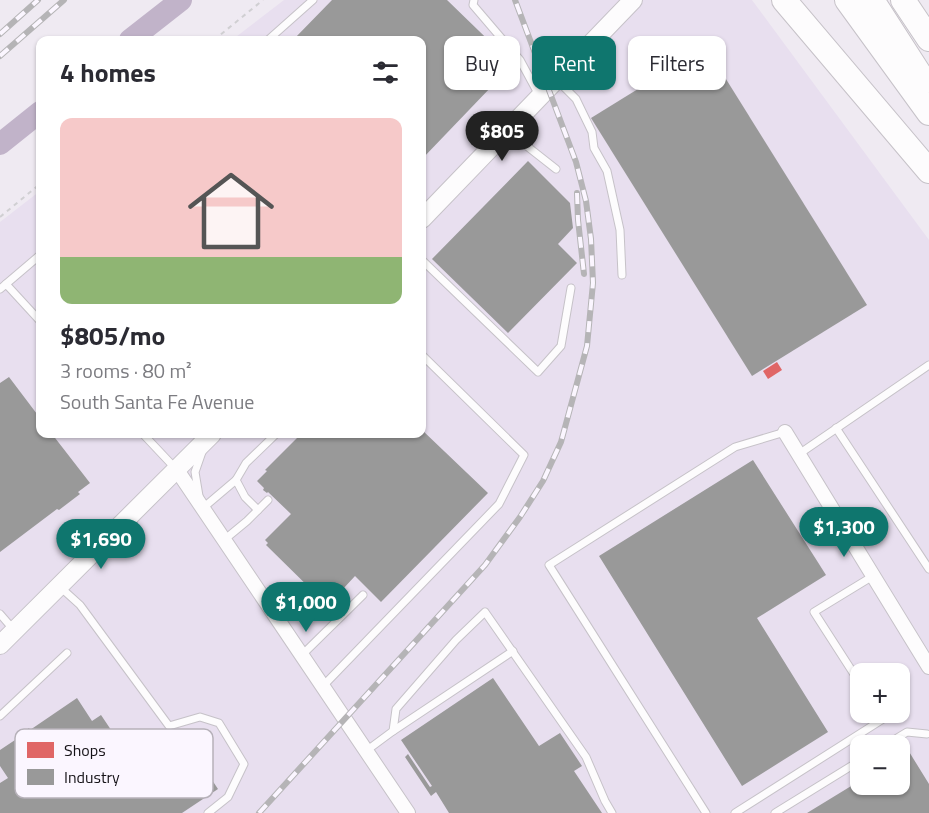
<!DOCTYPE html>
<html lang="en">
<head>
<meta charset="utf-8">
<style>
  :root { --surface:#fff; --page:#f7f7f7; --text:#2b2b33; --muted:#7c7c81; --line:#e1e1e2; --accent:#0f766e }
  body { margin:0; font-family:"Titillium Web",sans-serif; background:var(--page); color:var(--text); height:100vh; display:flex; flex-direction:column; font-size:22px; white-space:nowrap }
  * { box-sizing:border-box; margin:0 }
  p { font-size:20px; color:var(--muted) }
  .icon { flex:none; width:33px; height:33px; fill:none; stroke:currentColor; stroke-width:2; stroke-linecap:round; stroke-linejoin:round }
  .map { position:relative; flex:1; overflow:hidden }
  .sheet { position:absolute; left:36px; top:36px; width:390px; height:402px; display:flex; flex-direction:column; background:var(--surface); border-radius:12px; box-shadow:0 2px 4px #0004 }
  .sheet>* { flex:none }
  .top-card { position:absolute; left:444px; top:36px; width:394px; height:54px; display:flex; gap:12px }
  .fabs { position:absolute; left:850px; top:663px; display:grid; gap:12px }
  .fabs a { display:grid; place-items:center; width:60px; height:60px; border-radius:12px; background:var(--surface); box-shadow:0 2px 4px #0004; font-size:30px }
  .price { position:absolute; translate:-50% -51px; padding:0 14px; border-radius:21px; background:var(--accent); color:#fff; font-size:20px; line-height:39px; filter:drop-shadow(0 2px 3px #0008) }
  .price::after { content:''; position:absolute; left:50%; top:36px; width:18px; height:14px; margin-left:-9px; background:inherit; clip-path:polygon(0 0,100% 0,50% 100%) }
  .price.on { background:#222; color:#fff }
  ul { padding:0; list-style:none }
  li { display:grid; align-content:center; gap:12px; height:318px; padding:0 24px }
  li+li { border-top:2px solid var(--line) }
  li span { display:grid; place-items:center; height:186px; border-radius:12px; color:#555 }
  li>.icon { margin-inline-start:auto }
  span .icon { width:108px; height:108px; fill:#fffc; stroke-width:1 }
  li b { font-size:26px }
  h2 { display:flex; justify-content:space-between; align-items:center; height:72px; padding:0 24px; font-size:26px }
  .tag { padding:0 21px; border-radius:12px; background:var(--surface); box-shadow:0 2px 4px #0004; font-size:21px; line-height:54px }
  .tag.on { background:var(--accent); color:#fff }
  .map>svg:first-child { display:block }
  .built { fill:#e8dfef; fill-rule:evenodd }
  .shops { fill:#e06666 }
  .industry { fill:#999 }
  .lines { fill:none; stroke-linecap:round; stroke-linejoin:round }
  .river { stroke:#c1b3c9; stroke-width:22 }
  .service-casing { stroke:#c6c2c8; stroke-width:9 }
  .minor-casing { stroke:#c6c2c8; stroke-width:16 }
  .secondary-casing { stroke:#c6c2c8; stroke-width:20 }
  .motorway-casing { stroke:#c6c2c8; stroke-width:26 }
  .path { stroke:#d0cfd2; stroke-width:2; stroke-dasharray:4.5 4.5; stroke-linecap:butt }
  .service { stroke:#fdfcfd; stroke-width:7 }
  .minor { stroke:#fdfcfd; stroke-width:14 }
  .secondary { stroke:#fdfcfd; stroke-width:18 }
  .motorway { stroke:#fdfcfd; stroke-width:24 }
  .rail-casing { stroke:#b5b4b6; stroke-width:6 }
  .rail { stroke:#fbf6ff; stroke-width:4; stroke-dasharray:11; stroke-linecap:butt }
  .key { fill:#fbf6ff; stroke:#b6b1b9; stroke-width:1.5 }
  .key-label { font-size:16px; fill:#141116 }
</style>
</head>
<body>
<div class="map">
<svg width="929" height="813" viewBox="0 0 929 813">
  <rect width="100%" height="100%" fill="#efeaf2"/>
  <!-- built -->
  <path class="built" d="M 284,0 L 752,0 L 929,240 L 929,813 L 0,813 L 0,222 L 40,191 L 40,434 L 422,434 L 422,40 L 232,40 ZM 861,674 L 900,674 L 900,712 L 861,712 ZM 861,746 L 900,746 L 900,784 L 861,784 Z"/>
  <!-- shops -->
  <polygon class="shops" points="777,362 782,370 768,379 763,371"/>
  <!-- industry -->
  <g class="industry">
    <polygon points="332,0 447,0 513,64 422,159 422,40 293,40"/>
    <polygon points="706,47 867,305 752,376 591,118"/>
    <polygon points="528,161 570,203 573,228 558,244 577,263 508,333 432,259"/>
    <polygon points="9,377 40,418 40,434 52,434 90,483 78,492 80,494 59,510 57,509 0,552 0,383"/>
    <polygon points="422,430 488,493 381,602 355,576 330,603 327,600 325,603 266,545 268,543 265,540 291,514 268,492 267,493 263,490 264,488 257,481 267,471 265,470 301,434 422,434"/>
    <polygon points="753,460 826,575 757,618 828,732 742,786 599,556"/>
    <polygon points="493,678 539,746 560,733 582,766 574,771 602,813 449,813 436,792 431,796 405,757 408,754 430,787 432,786 401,740"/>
    <polygon points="77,698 92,721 101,715 140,773 160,759 174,784 202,765 218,789 182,813 0,813 0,783 8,778 0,766 0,750 21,736 20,734 29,728 30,730"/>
    <polygon points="908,750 929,784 929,813 807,813 861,780 861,784 900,784 900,755"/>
  </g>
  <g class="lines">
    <!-- river -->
    <g class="river">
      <polyline points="130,40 181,0"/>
      <polyline points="0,144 40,112"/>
    </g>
    <!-- service casing -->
    <g class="service-casing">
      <g id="service">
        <polyline points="474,0 473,5 520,60 539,95"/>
        <polyline points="268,40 313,0"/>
        <polyline points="558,81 576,99 592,132 594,148 607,171 620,230 622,275"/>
        <polyline points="509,132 556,169"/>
        <polyline points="422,260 538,372 561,346 571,288"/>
        <polyline points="6,284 40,255"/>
        <polyline points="0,289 6,284 40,321"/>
        <polyline points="836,428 929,569"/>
        <polyline points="143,434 175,468"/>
        <polyline points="799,454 929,365"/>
        <polyline points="199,496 195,472 202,452"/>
        <polyline points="203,508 236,480"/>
        <polyline points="258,510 245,497 236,480 246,463 276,434"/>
        <polyline points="224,540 247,521 268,500"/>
        <polyline points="59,586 80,605 169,726 200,717 219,723 244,764 228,797 208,813"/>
        <polyline points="0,614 13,629"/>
        <polyline points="302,655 363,595"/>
        <polyline points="861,685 814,612 873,576"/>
        <polyline points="323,686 499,504 524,455 422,355"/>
        <polyline points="0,716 67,653"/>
        <polyline points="393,731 513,651"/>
        <polyline points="884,746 907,732 927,734"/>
        <polyline points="366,751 393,731 396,709 456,640 485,612 586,757 605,801 612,813"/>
        <polyline points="706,813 549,565 735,447 785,432"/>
        <polyline points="735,813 883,719 878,712"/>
        <polyline points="775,813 861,760"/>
      </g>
    </g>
    <!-- minor casing -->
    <g class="minor-casing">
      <g id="minor">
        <polyline points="785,432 929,667"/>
        <polyline points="177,470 408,813"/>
      </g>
    </g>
    <!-- secondary casing -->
    <g class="secondary-casing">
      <g id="secondary">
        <polyline points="422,219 633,0"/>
        <polyline points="0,645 212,434"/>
      </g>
    </g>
    <!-- motorway casing -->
    <g class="motorway-casing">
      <g id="motorway">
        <polyline points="784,0 929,171"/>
        <polyline points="847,0 929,113"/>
        <polyline points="872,0 924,81"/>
        <polyline points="903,0 929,39"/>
      </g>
    </g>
    <!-- path -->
    <g class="path">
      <polyline points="214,40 263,0"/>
      <polyline points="0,217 40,184"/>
    </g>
    <!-- service -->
    <use href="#service" class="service"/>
    <!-- minor -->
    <use href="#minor" class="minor"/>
    <!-- secondary -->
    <use href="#secondary" class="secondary"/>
    <!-- motorway -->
    <use href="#motorway" class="motorway"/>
    <!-- rail casing -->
    <g class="rail-casing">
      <g id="rail">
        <polyline points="0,34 38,0"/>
        <polyline points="0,56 64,0"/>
        <polyline points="577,193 578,220 584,274"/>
        <polyline points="259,813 485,565 520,517 543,481 561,442 587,346 593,283 591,239 586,201 576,162 515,0"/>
      </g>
    </g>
    <!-- rail -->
    <use href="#rail" class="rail"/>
  </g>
  <!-- legend -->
  <rect x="15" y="729" width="198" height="69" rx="9" class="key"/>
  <rect x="27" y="742" width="27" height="16" fill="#e06666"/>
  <rect x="27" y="769" width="27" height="16" fill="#999"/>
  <g class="key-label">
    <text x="64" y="756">Shops</text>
    <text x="64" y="783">Industry</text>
  </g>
</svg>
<div class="fabs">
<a>+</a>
<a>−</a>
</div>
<b class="price on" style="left:502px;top:162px">$805</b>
<b class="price" style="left:844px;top:558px">$1,300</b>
<b class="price" style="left:101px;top:570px">$1,690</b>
<b class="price" style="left:306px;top:633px">$1,000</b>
<div class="top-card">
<a class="tag">Buy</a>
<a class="tag on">Rent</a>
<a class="tag">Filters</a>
</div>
<section class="sheet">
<h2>4 homes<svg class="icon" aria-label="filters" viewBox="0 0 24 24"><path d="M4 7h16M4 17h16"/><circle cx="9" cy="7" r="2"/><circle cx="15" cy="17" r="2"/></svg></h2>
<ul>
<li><span style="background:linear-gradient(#f6c9c9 75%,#8fb573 0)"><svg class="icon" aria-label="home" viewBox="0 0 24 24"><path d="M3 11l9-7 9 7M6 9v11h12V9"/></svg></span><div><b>$805/mo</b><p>3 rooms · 80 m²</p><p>South Santa Fe Avenue</p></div></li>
</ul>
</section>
</div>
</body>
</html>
